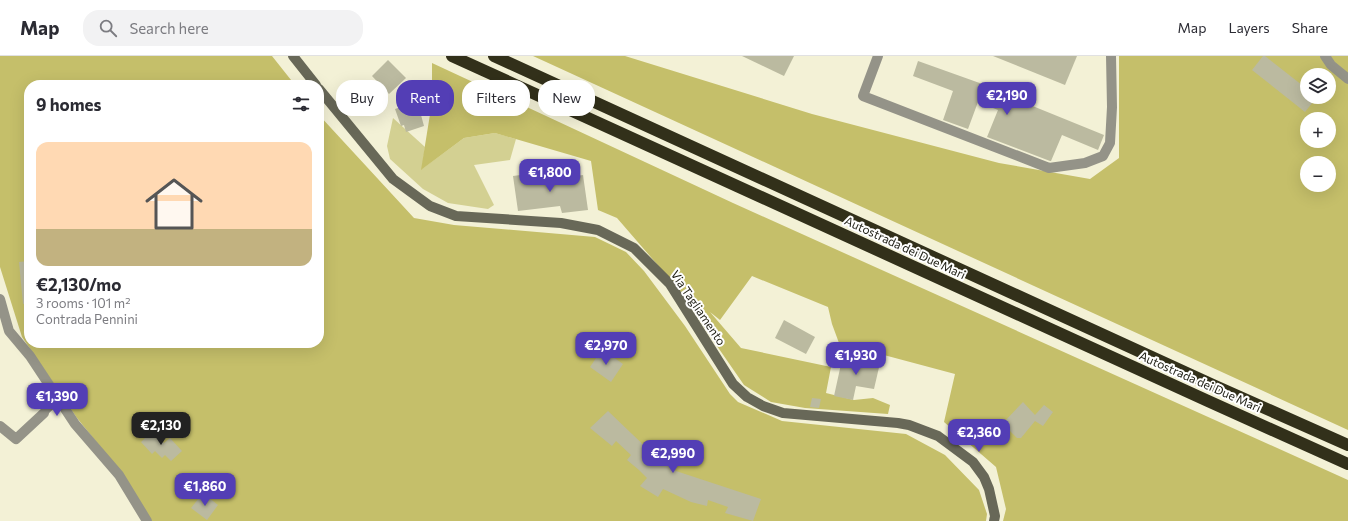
<!DOCTYPE html>
<html lang="en">
<head>
<meta charset="utf-8">
<style>
  :root { --surface:#fff; --page:#f2f2f3; --text:#2b2b33; --muted:#7c7c81; --line:#e1e1e2; --accent:#533eb5 }
  body { margin:0; font-family:Commissioner,sans-serif; background:var(--page); color:var(--text); height:100vh; display:flex; flex-direction:column; font-size:15px; white-space:nowrap }
  * { box-sizing:border-box; margin:0 }
  p { font-size:13px; color:var(--muted) }
  .icon { flex:none; width:22px; height:22px; fill:none; stroke:currentColor; stroke-width:2; stroke-linecap:round; stroke-linejoin:round }
  .map { position:relative; flex:1; overflow:hidden }
  .side { position:absolute; left:24px; top:24px; width:300px; height:268px; display:flex; flex-direction:column; background:var(--surface); border-radius:16px; box-shadow:0 4px 16px #0002 }
  .side>* { flex:none }
  .banner { position:absolute; left:336px; top:24px; width:380px; height:36px; display:flex; gap:8px }
  .tools { position:absolute; left:1300px; top:12px; display:grid; gap:8px }
  .tools a { display:grid; place-items:center; width:36px; height:36px; border-radius:50%; background:var(--surface); box-shadow:0 4px 16px #0002; font-size:20px }
  .price { position:absolute; translate:-50% -34px; padding:0 9px; border-radius:8px; background:var(--accent); color:#fff; font-size:13px; line-height:26px; filter:drop-shadow(0 1px 2px #0008) }
  .price::after { content:''; position:absolute; left:50%; top:24px; width:12px; height:9px; margin-left:-6px; background:inherit; clip-path:polygon(0 0,100% 0,50% 100%) }
  .price.on { background:#222; color:#fff }
  ul { padding:0; list-style:none }
  li { display:grid; align-content:center; gap:8px; height:212px; padding:0 12px }
  li+li { border-top:1px solid var(--line) }
  li span { display:grid; place-items:center; height:124px; border-radius:12px; color:#555 }
  li>.icon { margin-inline-start:auto }
  span .icon { width:72px; height:72px; fill:#fffc; stroke-width:1 }
  li b { font-size:17px }
  h2 { display:flex; justify-content:space-between; align-items:center; height:48px; padding:0 12px; font-size:17px }
  .tag { padding:0 14px; border-radius:16px; background:var(--surface); box-shadow:0 4px 16px #0002; font-size:14px; line-height:36px }
  .tag.on { background:var(--accent); color:#fff }
  header { display:flex; align-items:center; gap:24px; box-sizing:border-box; height:56px; padding:0 20px; background:var(--surface); border-bottom:1px solid var(--line) }
  header strong { font-size:19px }
  nav { display:flex; gap:22px; margin-inline-start:auto; font-size:14px }
  .search { width:280px; height:36px; background:var(--page); display:flex; align-items:center; gap:10px; box-sizing:border-box; padding:0 14px; border-radius:16px; color:var(--muted); font-size:15px }
  .map>svg:first-child { display:block }
  .green { fill:#d3d092 }
  .forest { fill:#c5bf6a; fill-rule:evenodd }
  .building { fill:#bbbaa0 }
  .lines { fill:none; stroke-linecap:round; stroke-linejoin:round }
  .pedestrian { stroke:#949388; stroke-width:7 }
  .minor { stroke:#949388; stroke-width:10 }
  .secondary { stroke:#686858; stroke-width:10 }
  .motorway { stroke:#32301a; stroke-width:12 }
  .labels { text-anchor:middle; stroke-width:4; stroke-linejoin:round; paint-order:stroke }
  .street-label { font-size:12px; fill:#1d1d13; stroke:#fff }
</style>
</head>
<body>
<header>
<strong>Map</strong>
<div class="search"><svg class="icon" aria-label="search" viewBox="0 0 24 24"><circle cx="10" cy="10" r="6"/><path d="M15 15l6 6"/></svg>Search here</div>
<nav><a>Map</a><a>Layers</a><a>Share</a></nav>
</header>
<div class="map">
<svg width="1348" height="465" viewBox="0 0 1348 465">
  <rect width="100%" height="100%" fill="#f3f1d6"/>
  <!-- green -->
  <polygon class="green" points="393,62 425,91 422,113 464,82 495,77 516,83 510,104 474,109 494,149 488,153 448,147 423,133 390,103 387,90"/>
  <!-- forest -->
  <g class="forest">
    <polygon points="0,0 272,0 295,29 29,29 29,287 319,287 319,59 414,162 454,169 595,181 626,196 644,215 685,270 730,338 738,346 782,365 906,378 945,399 979,434 987,458 986,465 152,465 123,419 77,362 22,281 0,211"/>
    <path d="M 533,0 L 625,0 L 812,58 L 999,107 L 1090,123 L 1119,102 L 1119,0 L 1348,0 L 1348,374 ZM 1307,19 L 1329,19 L 1329,41 L 1307,41 ZM 1307,63 L 1329,63 L 1329,85 L 1307,85 ZM 1307,107 L 1329,107 L 1329,129 L 1307,129 Z"/>
    <polygon points="432,7 733,147 1348,424 1348,465 1003,465 1006,453 996,411 944,366 955,318 839,287 832,268 828,251 752,220 720,264 710,256 741,292 831,311 826,337 854,344 873,342 890,349 888,358 805,352 771,346 744,329 690,251 688,244 617,162 598,154 591,105 495,77 464,82 421,114 432,46"/>
  </g>
  <!-- building -->
  <g class="building">
    <polygon points="742,0 794,0 784,20"/>
    <polygon points="993,0 1077,0 1065,29"/>
    <polygon points="1263,0 1265,0 1307,33 1307,41 1317,41 1305,56 1252,14"/>
    <polygon points="388,4 406,22 389,38 372,20"/>
    <polygon points="918,5 988,30 988,32 1104,79 1098,94 1062,79 1051,105 1050,105 987,81 998,54 978,46 968,73 943,64 953,35 913,20"/>
    <polygon points="421,44 425,57 421,59 424,70 406,76 404,69 401,70 395,53"/>
    <polygon points="543,116 544,124 583,119 588,154 562,157 560,150 518,155 513,120"/>
    <polygon points="29,205 29,247 23,248 19,206"/>
    <polygon points="784,264 815,281 806,298 775,282"/>
    <polygon points="602,293 623,308 611,326 590,311"/>
    <polygon points="843,299 880,307 874,333 856,330 853,344 834,340"/>
    <polygon points="812,342 821,343 819,352 810,351"/>
    <polygon points="1023,346 1035,359 1044,349 1053,356 1043,370 1035,365 1021,382 1017,382 1005,370 1004,366"/>
    <polygon points="608,355 654,399 676,415 761,443 753,465 725,457 728,451 708,444 707,450 691,446 663,433 658,441 640,430 647,422 639,414 627,404 631,399 616,385 612,390 590,372"/>
    <polygon points="153,374 164,387 170,382 182,395 171,405 165,399 162,402 155,395 152,398 141,386"/>
    <polygon points="203,437 218,449 207,464 191,452"/>
  </g>
  <g class="lines">
    <!-- pedestrian -->
    <polyline class="pedestrian" points="44,357 59,343"/>
    <!-- minor -->
    <g class="minor">
      <polyline points="878,0 863,40 1049,112 1085,107 1103,100 1110,87 1112,51 1111,0"/>
      <polyline points="1325,0 1331,9 1348,23"/>
      <polyline points="0,243 9,275 30,300 75,368 119,419 147,465"/>
      <polyline points="0,370 16,383 44,357"/>
    </g>
    <!-- secondary -->
    <g class="secondary">
      <polyline points="293,0 316,29"/>
      <polyline points="319,33 393,123 430,150 456,160 561,167 598,174 634,192 670,228 733,328 747,341 763,350 783,357 898,367 909,369 938,380 973,406 984,421 989,433 995,460 994,465"/>
    </g>
    <!-- motorway -->
    <g class="motorway">
      <polyline points="452,0 1208,345 1348,408"/>
      <polyline points="494,0 1215,330 1348,389"/>
    </g>
  </g>
  <g class="labels">
    <!-- street labels -->
    <g class="street-label">
      <text transform="translate(905 192) rotate(25)" y="4">Autostrada dei Due Mari</text>
      <text transform="translate(698 252) rotate(56)" y="4">Via Tagliamento</text>
      <text transform="translate(1200 326) rotate(24)" y="4">Autostrada dei Due Mari</text>
    </g>
  </g>
</svg>
<div class="tools">
<a><svg class="icon" aria-label="layers" viewBox="0 0 24 24"><path d="M12 4l9 5-9 5-9-5zM3 14l9 5 9-5"/></svg></a>
<a>+</a>
<a>−</a>
</div>
<b class="price" style="left:1007px;top:60px">€2,190</b>
<b class="price" style="left:550px;top:137px">€1,800</b>
<b class="price" style="left:606px;top:310px">€2,970</b>
<b class="price" style="left:856px;top:320px">€1,930</b>
<b class="price" style="left:57px;top:361px">€1,390</b>
<b class="price on" style="left:161px;top:390px">€2,130</b>
<b class="price" style="left:979px;top:397px">€2,360</b>
<b class="price" style="left:673px;top:418px">€2,990</b>
<b class="price" style="left:205px;top:451px">€1,860</b>
<div class="banner">
<a class="tag">Buy</a>
<a class="tag on">Rent</a>
<a class="tag">Filters</a>
<a class="tag">New</a>
</div>
<section class="side">
<h2>9 homes<svg class="icon" aria-label="filters" viewBox="0 0 24 24"><path d="M4 7h16M4 17h16"/><circle cx="9" cy="7" r="2"/><circle cx="15" cy="17" r="2"/></svg></h2>
<ul>
<li><span style="background:linear-gradient(#ffd9b3 70%,#c2b280 0)"><svg class="icon" aria-label="home" viewBox="0 0 24 24"><path d="M3 11l9-7 9 7M6 9v11h12V9"/></svg></span><div><b>€2,130/mo</b><p>3 rooms · 101 m²</p><p>Contrada Pennini</p></div></li>
</ul>
</section>
</div>
</body>
</html>
